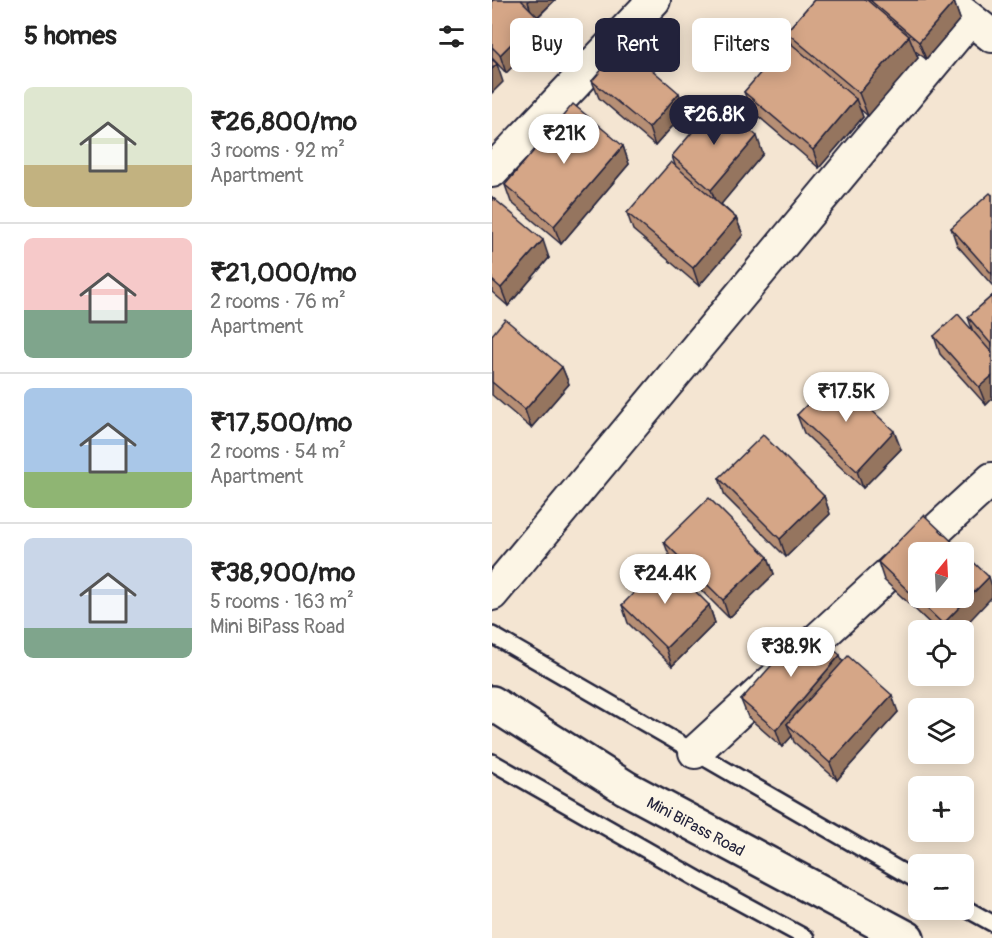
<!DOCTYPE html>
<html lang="en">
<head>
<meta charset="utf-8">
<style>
  :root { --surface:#fff; --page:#f6f6f6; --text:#222; --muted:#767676; --line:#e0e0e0; --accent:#22223b }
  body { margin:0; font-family:Pangolin,sans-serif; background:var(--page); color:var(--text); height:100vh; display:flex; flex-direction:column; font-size:22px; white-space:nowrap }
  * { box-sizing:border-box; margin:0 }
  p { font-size:20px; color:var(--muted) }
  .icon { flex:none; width:33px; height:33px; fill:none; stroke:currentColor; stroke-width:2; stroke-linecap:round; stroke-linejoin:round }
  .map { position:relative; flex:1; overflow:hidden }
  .side { display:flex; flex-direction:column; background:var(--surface); width:492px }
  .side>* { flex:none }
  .hud { position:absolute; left:18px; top:18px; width:392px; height:54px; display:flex; gap:12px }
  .needle { width:39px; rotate:18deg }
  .fabs { position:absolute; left:416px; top:542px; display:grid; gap:12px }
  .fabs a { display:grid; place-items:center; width:66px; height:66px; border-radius:9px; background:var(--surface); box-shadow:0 3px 15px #0003; font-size:30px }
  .price { position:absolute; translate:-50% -51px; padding:0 14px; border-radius:21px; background:#fff; color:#222; font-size:20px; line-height:39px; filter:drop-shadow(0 2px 3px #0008) }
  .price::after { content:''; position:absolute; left:50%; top:36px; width:18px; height:14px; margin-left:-9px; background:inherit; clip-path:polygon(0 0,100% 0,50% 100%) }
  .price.active { background:var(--accent); color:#fff }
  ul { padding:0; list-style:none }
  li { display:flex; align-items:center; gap:18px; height:150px; padding:0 24px }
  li+li { border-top:2px solid var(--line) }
  li span { display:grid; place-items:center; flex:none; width:168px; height:120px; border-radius:9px; color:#555 }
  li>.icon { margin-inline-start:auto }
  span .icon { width:72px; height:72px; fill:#fffc; stroke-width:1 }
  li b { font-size:26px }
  h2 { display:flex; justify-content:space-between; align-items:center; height:72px; padding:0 24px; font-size:26px }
  .pill { padding:0 21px; border-radius:9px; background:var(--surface); box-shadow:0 3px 15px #0003; font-size:21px; line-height:54px }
  .pill.active { background:var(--accent); color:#fff }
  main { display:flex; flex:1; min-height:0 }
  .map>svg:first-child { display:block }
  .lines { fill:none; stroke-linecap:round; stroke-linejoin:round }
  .lane-casing { stroke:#22223b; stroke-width:20 }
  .street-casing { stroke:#22223b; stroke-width:36 }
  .secondary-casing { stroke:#22223b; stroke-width:38 }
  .lane { stroke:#fcf5e5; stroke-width:15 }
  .street { stroke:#fcf5e5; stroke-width:32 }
  .secondary { stroke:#fcf5e5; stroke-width:33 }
  .wall { fill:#b78f74; stroke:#22223b; stroke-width:1.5 }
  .shaded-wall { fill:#95745e; stroke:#22223b; stroke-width:1.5 }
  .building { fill:#d5a687; stroke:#22223b; stroke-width:1.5 }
  .labels { text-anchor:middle; stroke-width:4.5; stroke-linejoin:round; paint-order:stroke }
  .street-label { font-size:16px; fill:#22223b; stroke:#fcf5e5 }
</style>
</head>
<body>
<main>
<section class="side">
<h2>5 homes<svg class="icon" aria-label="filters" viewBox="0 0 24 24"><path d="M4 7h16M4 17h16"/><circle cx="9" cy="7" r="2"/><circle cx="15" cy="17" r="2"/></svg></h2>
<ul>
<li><span style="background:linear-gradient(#dfe7d0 65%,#c2b280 0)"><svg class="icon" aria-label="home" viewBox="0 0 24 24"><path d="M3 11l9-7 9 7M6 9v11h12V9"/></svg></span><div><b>₹26,800/mo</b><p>3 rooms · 92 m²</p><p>Apartment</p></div></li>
<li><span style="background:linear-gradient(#f6c9c9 60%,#7fa58c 0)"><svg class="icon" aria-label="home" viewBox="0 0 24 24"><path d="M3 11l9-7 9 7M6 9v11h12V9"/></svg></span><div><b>₹21,000/mo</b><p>2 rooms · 76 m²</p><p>Apartment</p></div></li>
<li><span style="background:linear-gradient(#a9c7e8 70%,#8fb573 0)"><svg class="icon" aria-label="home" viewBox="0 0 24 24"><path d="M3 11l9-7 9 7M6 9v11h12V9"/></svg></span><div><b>₹17,500/mo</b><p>2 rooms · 54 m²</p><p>Apartment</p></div></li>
<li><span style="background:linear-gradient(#c9d6e8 75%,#7fa58c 0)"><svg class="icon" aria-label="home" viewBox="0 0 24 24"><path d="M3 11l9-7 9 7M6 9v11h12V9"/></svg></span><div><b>₹38,900/mo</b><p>5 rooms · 163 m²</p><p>Mini BiPass Road</p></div></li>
</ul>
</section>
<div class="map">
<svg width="500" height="938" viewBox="0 0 500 938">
  <rect width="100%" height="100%" fill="#f4e5d2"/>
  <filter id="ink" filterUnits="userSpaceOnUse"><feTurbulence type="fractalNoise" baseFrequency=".0167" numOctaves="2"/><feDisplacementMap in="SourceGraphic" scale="12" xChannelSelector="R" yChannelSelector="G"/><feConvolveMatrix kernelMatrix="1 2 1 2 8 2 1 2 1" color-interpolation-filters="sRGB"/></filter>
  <g filter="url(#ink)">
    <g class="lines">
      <!-- lane casing -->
      <g class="lane-casing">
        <g id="lane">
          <polyline points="0,635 426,881"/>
          <polyline points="0,762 209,881 314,938"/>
          <polyline points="471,907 500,923"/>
        </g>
      </g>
      <!-- street casing -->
      <g class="street-casing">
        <g id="street">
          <polyline points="454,0 500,36"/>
          <polyline points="0,171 162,0"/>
          <polyline points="0,594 478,19"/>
          <polyline points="203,752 500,479"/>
        </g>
      </g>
      <!-- secondary casing -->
      <g class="secondary-casing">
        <polyline id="secondary" points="0,703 134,788 415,938"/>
      </g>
      <!-- lane -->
      <use href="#lane" class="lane"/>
      <!-- street -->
      <use href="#street" class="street"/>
      <!-- secondary -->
      <use href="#secondary" class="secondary"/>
    </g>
    <!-- wall -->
    <g class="wall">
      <polygon points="0,0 63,0 46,17 53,35 14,73 0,58"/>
      <polygon points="322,0 460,0 462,2 468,19 434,59 422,50 426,58 376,116 368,109 371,117 327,168 259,110 252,92 299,44 294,32"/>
      <polygon points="100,81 194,111 163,146 107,98"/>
      <polygon points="131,146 137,164 69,244 19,202 13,185"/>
      <polygon points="271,154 229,204 244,218 251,235 207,286 141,230 135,213 183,165 180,156"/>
      <polygon points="500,195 500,285 465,245 459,228"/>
      <polygon points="0,197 57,258 16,306 0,292"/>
      <polygon points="500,296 500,399 494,405 448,354 442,336 481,332 476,317"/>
      <polygon points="0,335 70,367 77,384 39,428 0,395"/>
      <polygon points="305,415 409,449 371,488 312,433"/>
      <polygon points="227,478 332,496 338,514 294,557 233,496"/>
      <polygon points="172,542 276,557 282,574 237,618 179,560"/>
      <polygon points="386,562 469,630 445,630 392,580"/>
      <polygon points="130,605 217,605 223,623 180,666 136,623"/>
      <polygon points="351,662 406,712 345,780 302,742 300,736 290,747 256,717 249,700"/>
    </g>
    <!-- shaded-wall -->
    <g class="shaded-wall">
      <polygon points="38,0 63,0 42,20 36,2"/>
      <polygon points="462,2 468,19 434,59 427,42"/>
      <polygon points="46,17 53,35 14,73 8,55"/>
      <polygon points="417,36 426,58 376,116 367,93"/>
      <polygon points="5,64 11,82 0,93 0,69"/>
      <polygon points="187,93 194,111 163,146 157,128"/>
      <polygon points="364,99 371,117 327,168 321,150"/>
      <polygon points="265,136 271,154 226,208 219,190"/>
      <polygon points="131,146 137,164 69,244 62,226"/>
      <polygon points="244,218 251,235 207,286 201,268"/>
      <polygon points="51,240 57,258 16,306 9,288"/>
      <polygon points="70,367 77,384 39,428 33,410"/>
      <polygon points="500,376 500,399 494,405 487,387"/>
      <polygon points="402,431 409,449 371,488 365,471"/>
      <polygon points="332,496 338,514 294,557 288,539"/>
      <polygon points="276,557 282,574 237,618 231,600"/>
      <polygon points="497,577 500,586 500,597 469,630 453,630 451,624"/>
      <polygon points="217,605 223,623 180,666 174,648"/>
      <polygon points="348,655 355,673 295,724 300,736 290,747 284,730"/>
      <polygon points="400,695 406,712 345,780 338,763"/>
    </g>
    <!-- building -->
    <g class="building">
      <polygon points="0,0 29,0 46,17 8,55 0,47"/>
      <polygon points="322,0 375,0 417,36 367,93 294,32"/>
      <polygon points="378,0 460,0 462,2 427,42"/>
      <polygon points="296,41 364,99 321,150 252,92"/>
      <polygon points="131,45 187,93 157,128 100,81"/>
      <polygon points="0,59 5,64 0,69"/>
      <polygon points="225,103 265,136 219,190 180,156"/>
      <polygon points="81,104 131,146 62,226 13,185"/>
      <polygon points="179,162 244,218 201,268 135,213"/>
      <polygon points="498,193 500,195 500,274 459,228"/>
      <polygon points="0,197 51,240 9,288 0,280"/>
      <polygon points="500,296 500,345 476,317"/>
      <polygon points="466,314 500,353 500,376 487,387 442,336"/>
      <polygon points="13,319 70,367 33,410 0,382 0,335"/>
      <polygon points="343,376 402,431 365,471 305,415"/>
      <polygon points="271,435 332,496 288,539 227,478"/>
      <polygon points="217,498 276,557 231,600 172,542"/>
      <polygon points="432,515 471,552 426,552 426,597 471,597 471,552 497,577 451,624 386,562"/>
      <polygon points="173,561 217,605 174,648 130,605"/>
      <polygon points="314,626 348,655 284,730 249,700"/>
      <polygon points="356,656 400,695 338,763 295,724"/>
    </g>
  </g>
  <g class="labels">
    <!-- street labels -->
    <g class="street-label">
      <text transform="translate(204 826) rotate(28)" y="6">Mini BiPass Road</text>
    </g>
  </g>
</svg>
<div class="fabs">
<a><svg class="needle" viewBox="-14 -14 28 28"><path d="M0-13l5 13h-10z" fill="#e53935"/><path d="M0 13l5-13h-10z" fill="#767676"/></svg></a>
<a><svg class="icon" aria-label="locate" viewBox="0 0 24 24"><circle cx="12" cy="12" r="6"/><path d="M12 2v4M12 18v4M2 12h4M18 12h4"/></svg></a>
<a><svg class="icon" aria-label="layers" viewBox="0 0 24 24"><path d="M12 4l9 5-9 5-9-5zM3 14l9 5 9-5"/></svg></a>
<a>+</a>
<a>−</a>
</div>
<b class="price active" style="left:222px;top:146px">₹26.8K</b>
<b class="price" style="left:72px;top:165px">₹21K</b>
<b class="price" style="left:354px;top:423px">₹17.5K</b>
<b class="price" style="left:173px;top:605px">₹24.4K</b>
<b class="price" style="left:299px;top:678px">₹38.9K</b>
<div class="hud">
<a class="pill">Buy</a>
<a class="pill active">Rent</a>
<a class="pill">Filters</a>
</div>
</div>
</main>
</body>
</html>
